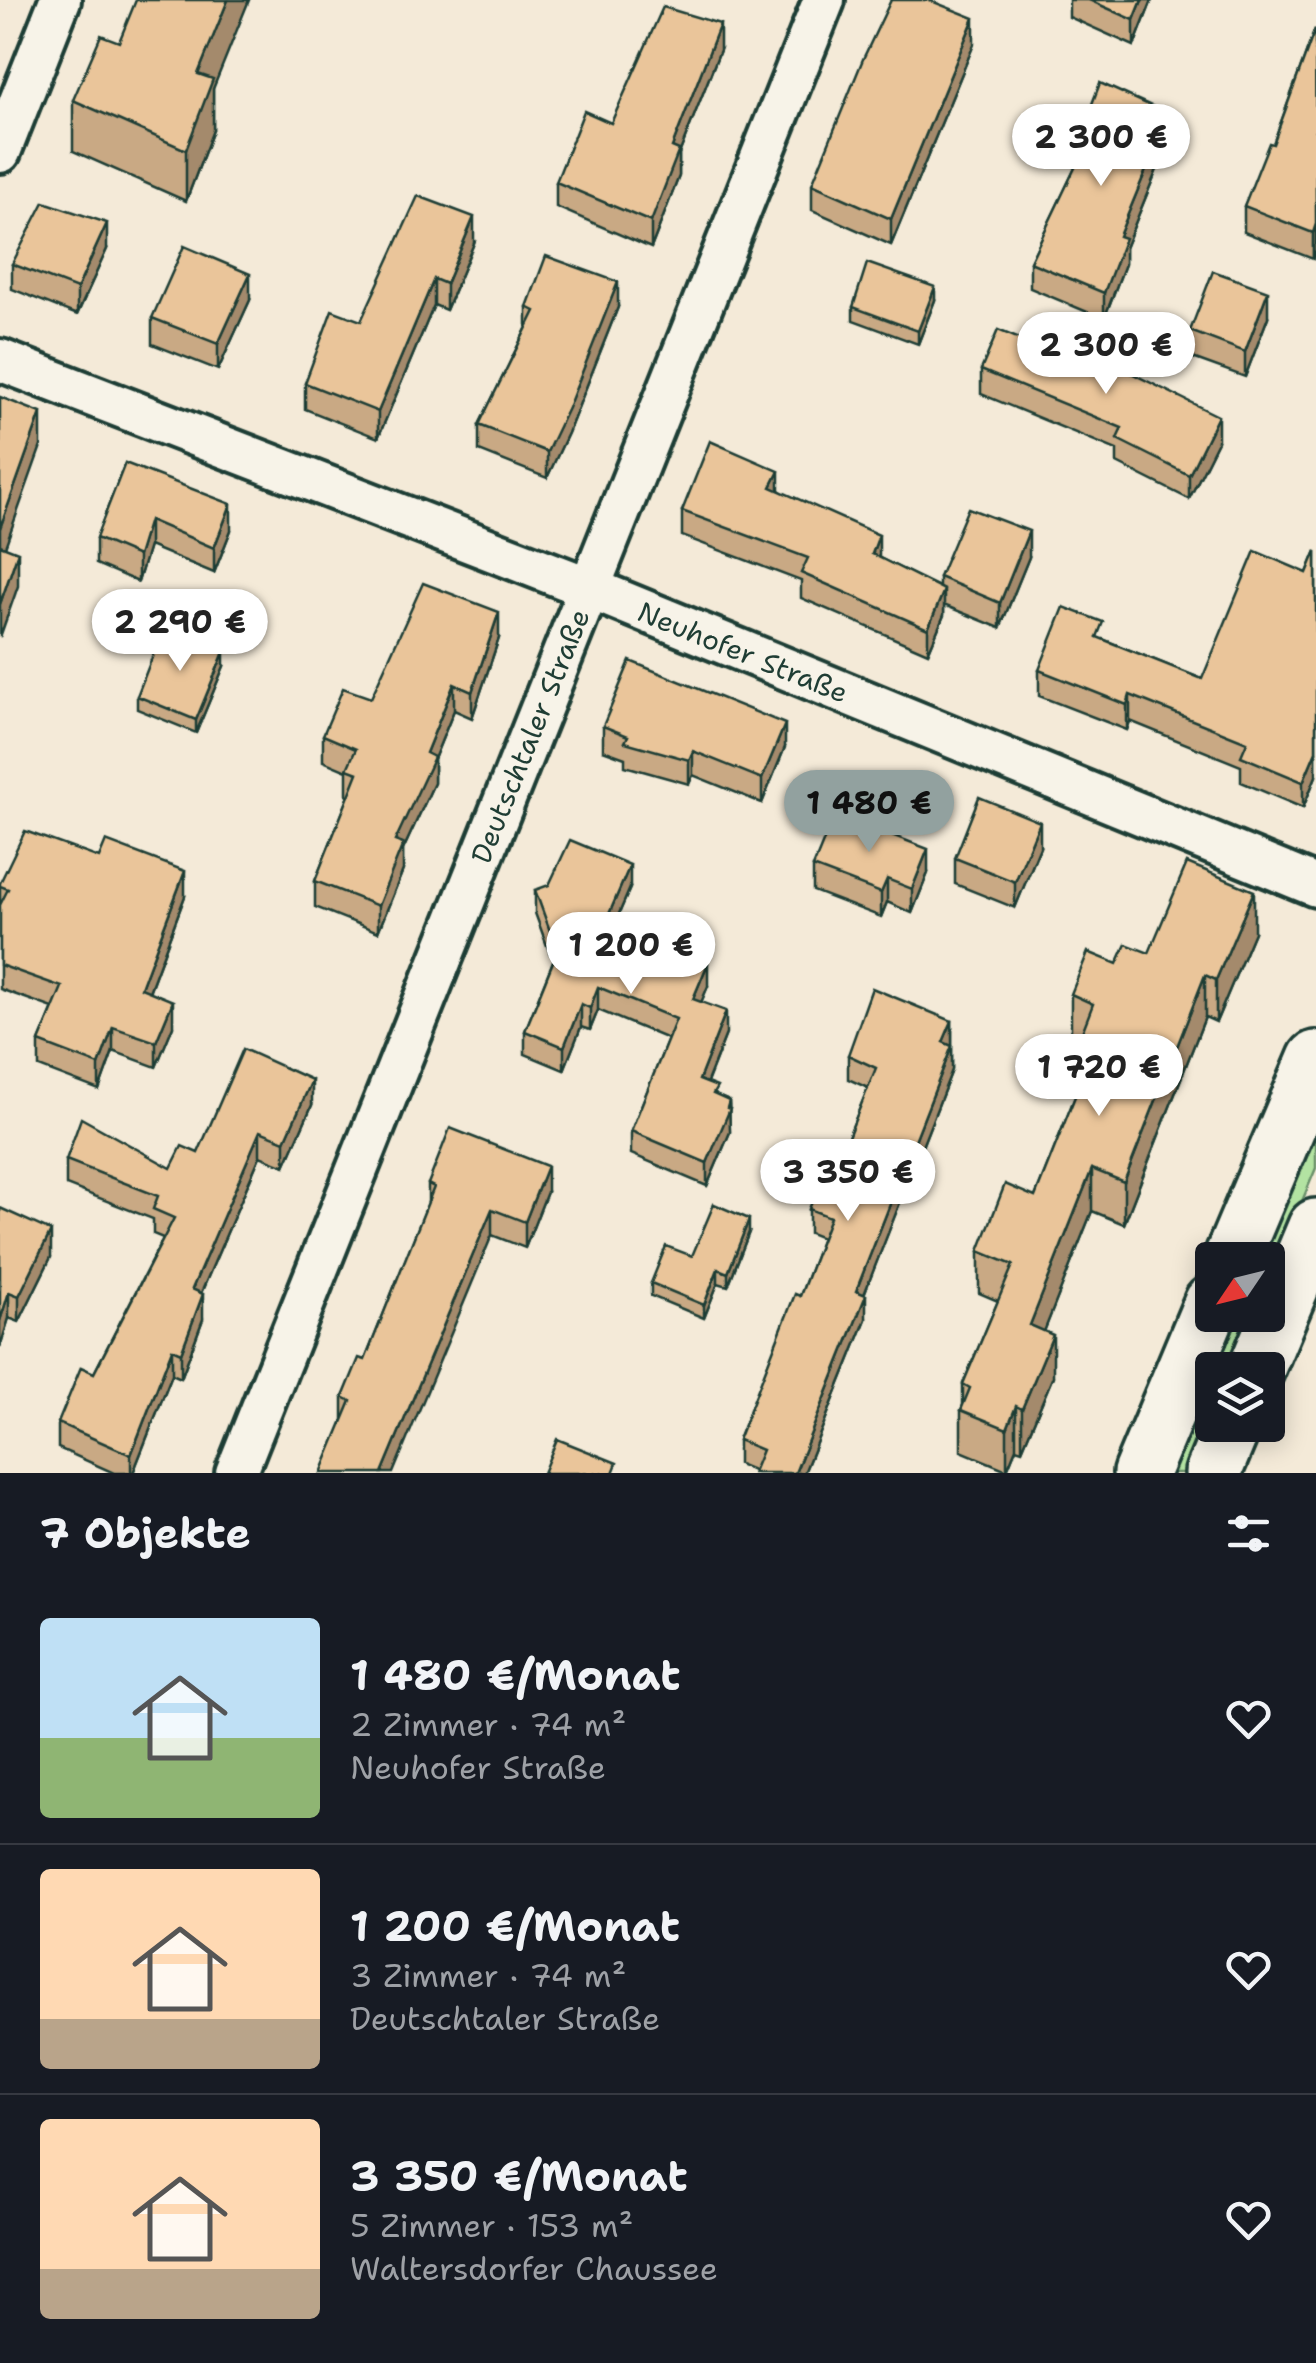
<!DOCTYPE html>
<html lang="de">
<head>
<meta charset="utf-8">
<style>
  :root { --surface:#171b24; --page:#242831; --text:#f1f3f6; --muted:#9ea1a6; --line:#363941; --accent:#92a19f }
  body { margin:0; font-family:"Shantell Sans",sans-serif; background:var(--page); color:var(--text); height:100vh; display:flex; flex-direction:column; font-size:38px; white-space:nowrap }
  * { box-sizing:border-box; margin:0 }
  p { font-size:32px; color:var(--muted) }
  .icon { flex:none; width:55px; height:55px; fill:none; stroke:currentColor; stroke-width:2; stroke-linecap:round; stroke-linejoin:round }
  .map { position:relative; height:1473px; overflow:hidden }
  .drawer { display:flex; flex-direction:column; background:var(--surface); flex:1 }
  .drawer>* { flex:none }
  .needle { width:65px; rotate:235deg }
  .buttons { position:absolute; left:1195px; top:1242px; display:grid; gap:20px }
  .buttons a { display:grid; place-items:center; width:90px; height:90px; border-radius:10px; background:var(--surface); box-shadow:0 5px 25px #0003; font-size:50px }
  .price { position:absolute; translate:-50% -85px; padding:0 22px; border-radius:35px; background:#fff; color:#222; font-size:32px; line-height:65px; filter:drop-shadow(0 2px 5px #0008) }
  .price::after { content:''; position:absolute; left:50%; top:60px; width:30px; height:22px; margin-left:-15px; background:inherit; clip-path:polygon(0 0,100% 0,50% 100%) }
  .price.current { background:var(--accent); color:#111 }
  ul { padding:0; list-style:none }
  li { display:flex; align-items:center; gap:30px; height:250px; padding:0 40px }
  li+li { border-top:2px solid var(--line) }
  li span { display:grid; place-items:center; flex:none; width:280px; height:200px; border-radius:10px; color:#555 }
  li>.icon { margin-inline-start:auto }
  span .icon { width:120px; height:120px; fill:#fffc; stroke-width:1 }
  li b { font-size:42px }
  h2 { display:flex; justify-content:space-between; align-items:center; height:120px; padding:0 40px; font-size:42px }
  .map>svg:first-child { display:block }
  .green { fill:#b3e3a2; stroke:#69906b; stroke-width:2.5 }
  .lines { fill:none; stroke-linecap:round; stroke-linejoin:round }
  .minor-casing { stroke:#1f3d34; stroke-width:48 }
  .secondary-casing { stroke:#1f3d34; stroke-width:62 }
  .minor { stroke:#f7f3e8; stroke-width:40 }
  .secondary { stroke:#f7f3e8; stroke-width:55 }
  .wall { fill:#c9a984; stroke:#1f3d34; stroke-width:2.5 }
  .shaded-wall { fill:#a48a6c; stroke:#1f3d34; stroke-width:2.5 }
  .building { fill:#eac59a; stroke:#1f3d34; stroke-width:2.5 }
  .labels { text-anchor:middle; stroke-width:8; stroke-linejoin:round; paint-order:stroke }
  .street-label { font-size:28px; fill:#1f3d34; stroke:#f7f3e8 }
</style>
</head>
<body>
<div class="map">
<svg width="1316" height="1473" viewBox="0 0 1316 1473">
  <rect width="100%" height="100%" fill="#f4ead8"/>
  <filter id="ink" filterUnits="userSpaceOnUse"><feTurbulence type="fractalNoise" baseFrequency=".01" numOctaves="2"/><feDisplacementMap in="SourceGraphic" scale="20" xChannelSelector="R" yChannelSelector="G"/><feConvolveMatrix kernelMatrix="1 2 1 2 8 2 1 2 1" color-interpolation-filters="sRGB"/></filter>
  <g filter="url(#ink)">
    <!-- green -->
    <g class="green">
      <polygon points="1316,1111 1316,1168 1268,1282 1268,1260 1254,1260"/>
      <polygon points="1230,1315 1254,1315 1230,1370 1212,1370 1212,1412 1187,1473 1165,1473"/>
    </g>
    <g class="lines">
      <!-- minor casing -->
      <g class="minor-casing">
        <g id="minor">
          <polyline points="0,152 60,0"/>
          <polyline points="0,360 589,588 1316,886"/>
          <polyline points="236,1473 824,0"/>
        </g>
      </g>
      <!-- secondary casing -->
      <g class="secondary-casing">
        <g id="secondary">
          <polyline points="1231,1260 1316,1059"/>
          <polyline points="1256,1370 1316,1227"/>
          <polyline points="1141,1473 1212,1303"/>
          <polyline points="1213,1473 1233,1425"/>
        </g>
      </g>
      <!-- minor -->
      <use href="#minor" class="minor"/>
      <!-- secondary -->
      <use href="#secondary" class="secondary"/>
    </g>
    <!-- wall -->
    <g class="wall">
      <polygon points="1069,0 1152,0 1134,46 1069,17"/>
      <polygon points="1315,29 1313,259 1244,232 1244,206 1273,144"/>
      <polygon points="974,44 891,245 812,210 812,184"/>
      <polygon points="720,50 679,154 679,176 651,248 556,207 556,182 611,123"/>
      <polygon points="213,89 213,130 186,201 73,151 73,100"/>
      <polygon points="1169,140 1125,248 1125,264 1104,319 1030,288 1030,262 1076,166 1076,146"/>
      <polygon points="474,243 446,310 434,305 378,438 305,409 305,383 361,321"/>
      <polygon points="107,249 77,315 12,289 12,264"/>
      <polygon points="250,300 218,370 152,344 152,318"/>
      <polygon points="935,300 918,344 853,320 853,307"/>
      <polygon points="527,307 618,307 568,433 547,478 479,451 479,425 527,327"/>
      <polygon points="1268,317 1245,377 1190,357 1190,331"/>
      <polygon points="981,370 1218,441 1189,499 1117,463 1117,450 981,394"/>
      <polygon points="125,463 231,530 214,573 149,546 138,582 96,564 96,538"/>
      <polygon points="779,490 879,558 939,587 939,577 1029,557 1000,628 944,605 944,615 928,653 801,598 801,581 682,536 682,511"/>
      <polygon points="1316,551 1316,776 1303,808 1241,782 1241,766 1130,721 1127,730 1039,696 1039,670 1103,639 1202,679 1307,573"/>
      <polygon points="499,638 472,718 454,710 434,759 434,783 403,850 403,870 378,932 315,907 315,881 349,796 347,794 347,771 323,761 323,735 371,698"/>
      <polygon points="224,666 196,733 137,709 137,696"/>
      <polygon points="603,726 785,747 762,803 693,775 689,784 625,766 625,758 603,750"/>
      <polygon points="1040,847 1015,908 955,884 955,858"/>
      <polygon points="813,867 928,873 912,913 887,902 881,917 813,891"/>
      <polygon points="0,883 185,896 149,992 173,1026 156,1067 113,1051 99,1090 39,1067 39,1042 53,1008 0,989"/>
      <polygon points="630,888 614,925 708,986 701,1002 726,1034 707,1083 717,1096 729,1101 730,1132 707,1186 631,1154 631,1131 668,1039 598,1010 590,1030 581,1027 564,1070 525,1054 525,1031 555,956 550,954 535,913 535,890"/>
      <polygon points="1254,932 1216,1022 1205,1017 1124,1224 1092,1211 1044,1331 1053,1376 1022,1450 1016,1448 1007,1470 961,1451 961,1410 963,1405 963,1384 998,1301 979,1293 979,1251 1035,1197 1083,1077 1081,1076 1081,1040 1071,1035 1071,994 1117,964 1149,953"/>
      <polygon points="952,1021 952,1070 864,1294 866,1319 804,1473 753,1473 753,1470 738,1464 738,1440 800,1296 822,1238 809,1233 809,1209 844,1147 868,1088 848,1079 848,1055"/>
      <polygon points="312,1105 285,1166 260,1156 201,1293 203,1319 181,1378 172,1374 133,1473 114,1473 58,1448 58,1423 94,1373 163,1238 153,1234 153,1219 66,1185 66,1160 171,1168 198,1153"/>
      <polygon points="428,1184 547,1192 525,1248 492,1235 343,1421 343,1397 365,1360 428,1203"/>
      <polygon points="0,1208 51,1257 19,1322 9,1318 0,1347"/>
      <polygon points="749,1232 728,1286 718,1283 704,1318 651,1296 651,1283 692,1256"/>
    </g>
    <!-- shaded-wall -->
    <g class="shaded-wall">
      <polygon points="228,0 249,0 213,89 213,130 186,201 186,150 198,74"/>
      <polygon points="1142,0 1152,0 1134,46 1134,20"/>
      <polygon points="974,18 974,44 891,245 891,219"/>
      <polygon points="720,24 720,50 679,154 679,176 651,248 651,222 672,147"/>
      <polygon points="1169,114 1169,140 1125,248 1125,264 1104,319 1104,293 1119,236"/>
      <polygon points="474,217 474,243 446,310 446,284"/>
      <polygon points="107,223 107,249 77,315 77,289"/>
      <polygon points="1316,224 1316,250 1313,259 1313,233"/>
      <polygon points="250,274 250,300 218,370 218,344"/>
      <polygon points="434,279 434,305 378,438 378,412"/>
      <polygon points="618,282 618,307 568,433 547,478 547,452"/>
      <polygon points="935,287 935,300 918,344 918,331"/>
      <polygon points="1268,291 1268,317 1245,377 1245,352"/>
      <polygon points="41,413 41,446 0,561 0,528"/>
      <polygon points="1218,416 1218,441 1189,499 1189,475"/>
      <polygon points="779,471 779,495 771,487"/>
      <polygon points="231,504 231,530 214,573 214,548"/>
      <polygon points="149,520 149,546 138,582 138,556"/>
      <polygon points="1029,531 1029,557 1000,628 1000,603"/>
      <polygon points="879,535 879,560 872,554"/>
      <polygon points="18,552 18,586 0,637 0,604"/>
      <polygon points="944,590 944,615 928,653 928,629"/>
      <polygon points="499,612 499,638 472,718 472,692"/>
      <polygon points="224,652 224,666 196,733 196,720"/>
      <polygon points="454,684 454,710 434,759 434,783 403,850 403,870 378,932 378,906 395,841 426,753"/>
      <polygon points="1130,695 1130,721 1127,730 1127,705"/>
      <polygon points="785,724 785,747 762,803 762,779"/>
      <polygon points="693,751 693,775 689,784 689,760"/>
      <polygon points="1316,751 1316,776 1303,808 1303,782"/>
      <polygon points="1040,822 1040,847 1015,908 1015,882"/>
      <polygon points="928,849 928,873 912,913 912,889"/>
      <polygon points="630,865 630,888 606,944 606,921"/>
      <polygon points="185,871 185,896 141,1013 141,988"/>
      <polygon points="887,879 887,902 881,917 881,893"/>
      <polygon points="1254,891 1254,932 1216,1022 1216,980"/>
      <polygon points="708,963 708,986 693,1022 693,999"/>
      <polygon points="1205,975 1205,1017 1124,1224 1124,1182"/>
      <polygon points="598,987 598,1010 590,1030 590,1008"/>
      <polygon points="173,1001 173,1026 156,1067 156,1042"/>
      <polygon points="581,1004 581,1027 564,1070 564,1047"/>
      <polygon points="726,1011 726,1034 699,1102 699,1080"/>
      <polygon points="952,1021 952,1045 943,1066 943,1042"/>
      <polygon points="113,1027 113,1051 99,1090 99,1065"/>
      <polygon points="952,1046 952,1070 856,1315 856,1291"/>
      <polygon points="312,1080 312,1105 285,1166 285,1141"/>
      <polygon points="729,1101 730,1132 707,1186 707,1163"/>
      <polygon points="260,1131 260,1156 192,1314 192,1289"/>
      <polygon points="547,1166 547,1192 525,1248 525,1222"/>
      <polygon points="1092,1169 1092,1211 1030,1367 1030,1325"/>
      <polygon points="492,1209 492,1235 393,1473 382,1473"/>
      <polygon points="749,1219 749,1232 728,1286 728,1273"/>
      <polygon points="51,1231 51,1257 19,1322 19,1296"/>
      <polygon points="718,1269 718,1283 704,1318 704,1305"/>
      <polygon points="9,1292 9,1318 0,1347 0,1321"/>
      <polygon points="203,1294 203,1319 181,1378 181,1353"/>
      <polygon points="866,1295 866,1319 804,1473 795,1473"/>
      <polygon points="1053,1335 1053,1376 1022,1450 1022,1409"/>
      <polygon points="172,1349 172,1374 133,1473 131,1473 131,1455"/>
      <polygon points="1016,1406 1016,1448 1007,1470 1007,1429"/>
    </g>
    <!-- building -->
    <g class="building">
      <polygon points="136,0 228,0 198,74 213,79 186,150 73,100 101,35 119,42"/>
      <polygon points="891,0 929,0 974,18 891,219 812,184 863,59"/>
      <polygon points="1089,0 1142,0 1134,20"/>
      <polygon points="663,7 720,24 672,147 679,150 651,222 556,182 584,111 611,123"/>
      <polygon points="1315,29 1316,224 1313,233 1244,206 1269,143 1273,144"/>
      <polygon points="1100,83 1169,114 1119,236 1125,238 1104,293 1030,262 1084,149 1076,146"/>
      <polygon points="418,196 474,217 446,284 434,279 378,412 305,383 332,310 361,321"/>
      <polygon points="44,202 107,223 77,289 12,264"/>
      <polygon points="184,246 250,274 218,344 152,318"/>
      <polygon points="546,256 618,282 568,408 547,452 479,425 535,311 527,307"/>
      <polygon points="867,263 935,287 918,331 853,307"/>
      <polygon points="1213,271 1268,291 1245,352 1190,331"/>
      <polygon points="998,330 1046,350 1052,334 1218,416 1189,475 1117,439 1122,428 981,370"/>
      <polygon points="0,397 41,413 0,528"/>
      <polygon points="710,441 779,471 771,487 879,535 872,554 944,590 928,629 801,573 808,558 682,511"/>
      <polygon points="125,463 231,504 214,548 149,520 138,556 96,538"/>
      <polygon points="968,508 1029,531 1000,603 939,577"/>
      <polygon points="0,545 18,552 0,604"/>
      <polygon points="1255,551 1307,573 1316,551 1316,751 1303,782 1241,756 1247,742 1130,695 1127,705 1039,670 1064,607 1103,622 1097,637 1202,679"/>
      <polygon points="423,583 499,612 472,692 454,684 426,753 434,757 395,841 403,844 378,906 315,881 358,773 347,769 356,749 323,735 343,688 371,698"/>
      <polygon points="163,629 224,652 196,720 137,696"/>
      <polygon points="630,661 785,724 762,779 693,751 689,760 625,742 628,736 603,726"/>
      <polygon points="979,797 1040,822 1015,882 955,858"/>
      <polygon points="835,813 928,849 912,889 887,879 881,893 813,867"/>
      <polygon points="25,831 99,858 106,841 185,871 141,988 173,1001 156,1042 113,1027 99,1065 39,1042 62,987 0,965 0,905 8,889 0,886 0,883"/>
      <polygon points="570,840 630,865 606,921 708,963 693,999 726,1011 699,1080 717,1087 713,1094 729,1101 727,1108 730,1109 707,1163 631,1131 676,1019 598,987 590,1008 581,1004 564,1047 525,1031 563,937 550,931 535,890 549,885"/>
      <polygon points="1187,863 1254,891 1216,980 1205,975 1124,1182 1092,1169 1030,1325 1053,1335 1022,1409 1016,1406 1007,1429 961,1410 970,1388 963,1384 1013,1265 979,1251 1005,1184 1035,1197 1097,1041 1081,1035 1093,1004 1071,994 1088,952 1117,964 1126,944 1149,953"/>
      <polygon points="872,988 952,1021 943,1042 952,1046 856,1291 866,1295 795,1473 756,1473 753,1472 762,1450 738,1440 795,1294 800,1296 830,1217 809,1209 836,1143 844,1147 876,1068 848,1055"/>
      <polygon points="243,1049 312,1080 285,1141 260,1131 192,1289 203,1294 181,1353 172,1349 131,1455 58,1423 81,1367 94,1373 174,1218 153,1209 158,1196 66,1160 81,1118 171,1168 182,1146 198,1153"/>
      <polygon points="450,1128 547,1166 525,1222 492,1209 382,1473 321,1473 351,1401 343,1397 359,1358 365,1360 434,1187 428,1184"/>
      <polygon points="714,1204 749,1219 728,1273 718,1269 704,1305 651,1283 666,1246 692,1256"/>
      <polygon points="0,1208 51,1231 19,1296 9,1292 0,1321"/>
      <polygon points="557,1439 617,1463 613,1473 543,1473"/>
    </g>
  </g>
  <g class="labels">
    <!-- street labels -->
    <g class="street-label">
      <text transform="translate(743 652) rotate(22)" y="10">Neuhofer Straße</text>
      <text transform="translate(530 736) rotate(-68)" y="10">Deutschtaler Straße</text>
    </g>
  </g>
</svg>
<div class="buttons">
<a><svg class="needle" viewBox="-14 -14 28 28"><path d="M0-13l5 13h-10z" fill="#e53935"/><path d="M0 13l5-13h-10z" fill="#9ea1a6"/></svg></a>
<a><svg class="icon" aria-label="layers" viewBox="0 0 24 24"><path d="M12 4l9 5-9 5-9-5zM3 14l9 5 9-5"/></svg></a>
</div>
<b class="price" style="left:1101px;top:189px">2 300 €</b>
<b class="price" style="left:1106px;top:397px">2 300 €</b>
<b class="price" style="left:180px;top:674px">2 290 €</b>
<b class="price current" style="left:869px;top:855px">1 480 €</b>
<b class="price" style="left:631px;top:997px">1 200 €</b>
<b class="price" style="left:1099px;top:1119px">1 720 €</b>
<b class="price" style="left:848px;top:1224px">3 350 €</b>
</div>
<section class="drawer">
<h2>7 Objekte<svg class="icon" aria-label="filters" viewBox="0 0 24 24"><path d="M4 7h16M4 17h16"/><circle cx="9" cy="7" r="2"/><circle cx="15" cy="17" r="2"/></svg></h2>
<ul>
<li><span style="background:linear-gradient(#bfe0f5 60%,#8fb573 0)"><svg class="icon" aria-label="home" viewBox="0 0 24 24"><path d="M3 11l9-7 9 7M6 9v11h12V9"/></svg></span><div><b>1 480 €/Monat</b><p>2 Zimmer · 74 m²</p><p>Neuhofer Straße</p></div><svg class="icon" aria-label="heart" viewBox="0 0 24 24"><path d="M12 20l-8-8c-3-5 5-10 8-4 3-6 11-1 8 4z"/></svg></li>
<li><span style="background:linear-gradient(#ffd9b3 75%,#b9a48a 0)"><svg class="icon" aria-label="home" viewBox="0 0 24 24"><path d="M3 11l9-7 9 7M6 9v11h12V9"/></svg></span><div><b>1 200 €/Monat</b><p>3 Zimmer · 74 m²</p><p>Deutschtaler Straße</p></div><svg class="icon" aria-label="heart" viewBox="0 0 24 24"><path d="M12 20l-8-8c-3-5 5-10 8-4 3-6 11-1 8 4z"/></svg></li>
<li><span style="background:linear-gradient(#ffd9b3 75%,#b9a48a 0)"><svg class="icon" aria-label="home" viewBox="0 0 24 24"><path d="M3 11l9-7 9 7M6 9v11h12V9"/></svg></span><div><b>3 350 €/Monat</b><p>5 Zimmer · 153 m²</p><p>Waltersdorfer Chaussee</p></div><svg class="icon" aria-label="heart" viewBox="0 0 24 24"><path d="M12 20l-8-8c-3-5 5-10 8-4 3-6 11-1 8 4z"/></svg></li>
</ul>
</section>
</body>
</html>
